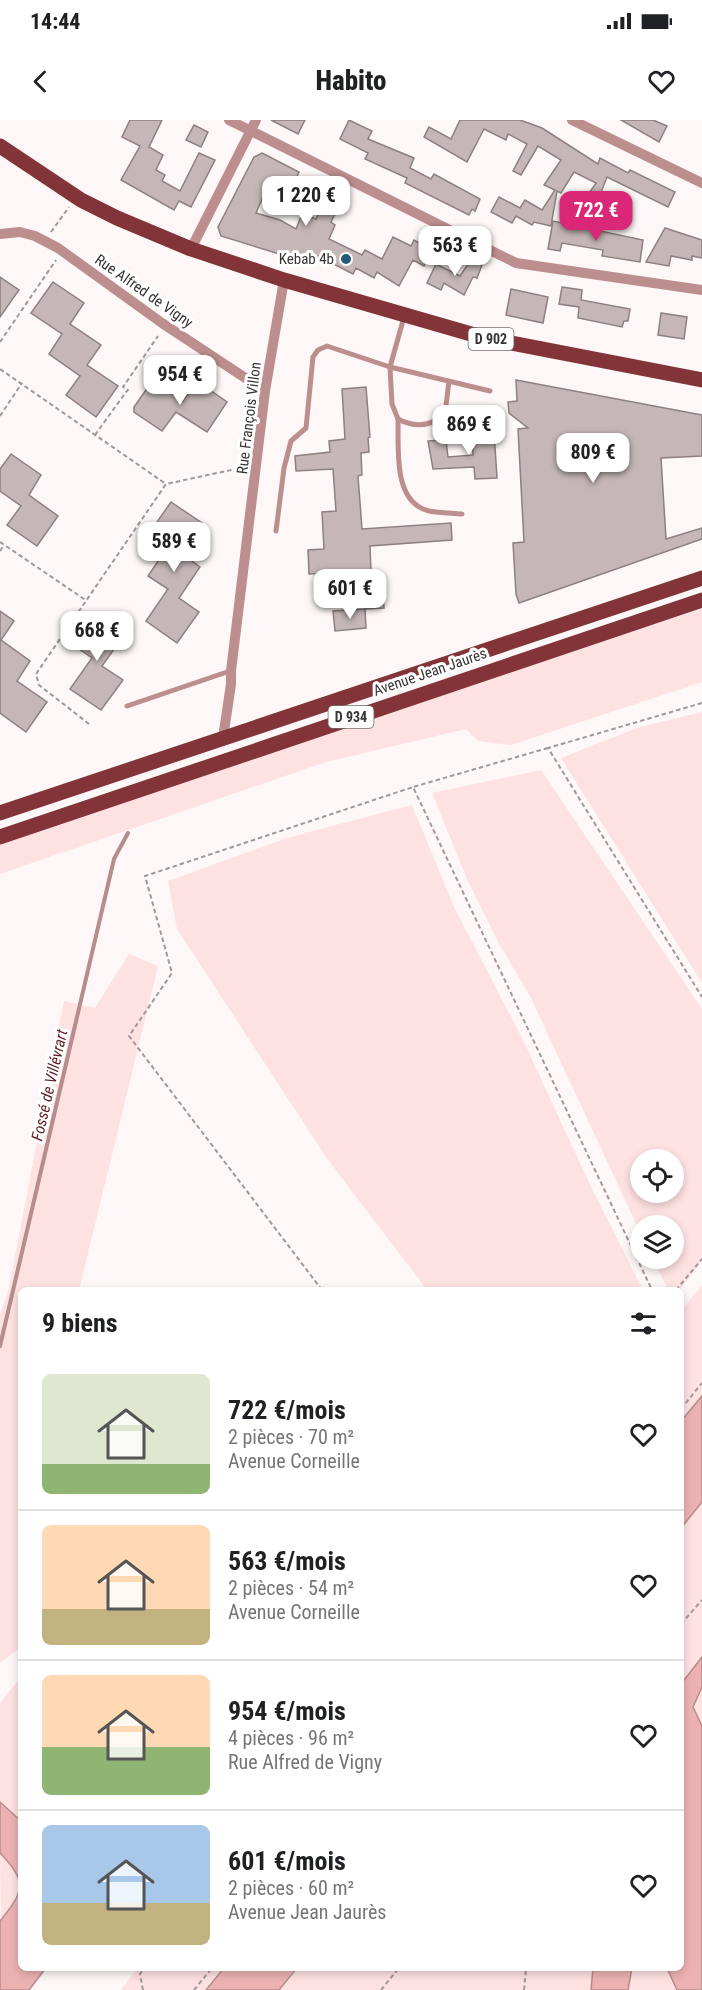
<!DOCTYPE html>
<html lang="fr">
<head>
<meta charset="utf-8">
<style>
  :root { --surface:#fff; --page:#f2f2f2; --text:#202124; --muted:#757577; --line:#e0e0e0; --accent:#db2777 }
  body { margin:0; font-family:"Roboto Condensed",sans-serif; background:var(--page); color:var(--text); height:100vh; display:flex; flex-direction:column; font-size:22px; white-space:nowrap }
  * { box-sizing:border-box; margin:0 }
  p { font-size:20px; color:var(--muted) }
  .icon { flex:none; width:33px; height:33px; fill:none; stroke:currentColor; stroke-width:2; stroke-linecap:round; stroke-linejoin:round }
  .map { position:relative; flex:1; overflow:hidden }
  .side { position:absolute; left:18px; top:1167px; width:666px; height:684px; display:flex; flex-direction:column; background:var(--surface); border-radius:9px; box-shadow:0 3px 9px #0003 }
  .side>* { flex:none }
  .fabs { position:absolute; left:630px; top:1029px; display:grid; gap:12px }
  .fabs a { display:grid; place-items:center; width:54px; height:54px; border-radius:50%; background:var(--surface); box-shadow:0 3px 9px #0003; font-size:30px }
  .price { position:absolute; translate:-50% -51px; padding:0 14px; border-radius:12px; background:#fff; color:#222; font-size:20px; line-height:39px; filter:drop-shadow(0 2px 3px #0008) }
  .price::after { content:''; position:absolute; left:50%; top:36px; width:18px; height:14px; margin-left:-9px; background:inherit; clip-path:polygon(0 0,100% 0,50% 100%) }
  .price.selected { background:var(--accent); color:#fff }
  ul { padding:0; list-style:none }
  li { display:flex; align-items:center; gap:18px; height:150px; padding:0 24px }
  li+li { border-top:2px solid var(--line) }
  li span { display:grid; place-items:center; flex:none; width:168px; height:120px; border-radius:9px; color:#555 }
  li>.icon { margin-inline-start:auto }
  span .icon { width:72px; height:72px; fill:#fffc; stroke-width:1 }
  li b { font-size:26px }
  h2 { display:flex; justify-content:space-between; align-items:center; height:72px; padding:0 24px; font-size:26px }
  .status { display:flex; justify-content:space-between; align-items:center; height:42px; padding:0 30px; background:var(--surface); direction:ltr }
  .status svg { height:16px; fill:currentColor }
  header { display:flex; justify-content:space-between; align-items:center; height:78px; padding:0 24px; background:var(--surface); font-size:27px; font-weight:800 }
  .map>svg:first-child { display:block }
  .green { fill:#fee1e1; fill-rule:evenodd }
  .water { fill:#ecb2b2; stroke:#b68c8c; stroke-width:1.5 }
  .lines { fill:none; stroke-linecap:round; stroke-linejoin:round }
  .stream { stroke:#b68c8c; stroke-width:4 }
  .building { fill:#c5b7b7; stroke:#8d807f; stroke-width:1.5 }
  .path { stroke:#9f9999; stroke-width:2; stroke-dasharray:4.5 3; stroke-linecap:butt }
  .lane { stroke:#bd8e8e; stroke-width:5 }
  .street { stroke:#bd8e8e; stroke-width:10 }
  .primary { stroke:#823439; stroke-width:15 }
  .poi-dot { fill:#225d75; stroke:#fff; stroke-width:2 }
  .labels { text-anchor:middle; stroke-width:6; stroke-linejoin:round; paint-order:stroke }
  .shield { fill:#fff; stroke:#747070; stroke-width:1.5 }
  .shield-label { font-size:14px; font-weight:bold; fill:#393333 }
  .poi-label { font-size:15px; fill:#393333; stroke:#fff; text-anchor:end }
  .street-label { font-size:15px; fill:#393333; stroke:#fff }
  .water-label { font-size:16px; font-style:italic; fill:#621e25; stroke:#fff }
</style>
</head>
<body>
<div class="status"><b>14:44</b><svg viewBox="0 0 49 12"><path d="M0 12V9h3v3zM5 12V6h3v6zM10 12V3h3v9zM15 12V0h3v12zM26 1h20v11H26zM47 4h2v5h-2z"/></svg></div>
<header><svg class="icon" aria-label="back" viewBox="0 0 24 24"><path d="M15 5l-7 7 7 7"/></svg>Habito<svg class="icon" aria-label="heart" viewBox="0 0 24 24"><path d="M12 20l-8-8c-3-5 5-10 8-4 3-6 11-1 8 4z"/></svg></header>
<div class="map">
<svg width="702" height="1870" viewBox="0 0 702 1870">
  <rect width="100%" height="100%" fill="#fdf7f7"/>
  <!-- green -->
  <g class="green">
    <polygon points="702,489 702,562 511,625 478,621 466,609 326,642 0,754 0,721 514,549"/>
    <polygon points="702,592 702,863 561,638 640,607"/>
    <path d="M 541,650 L 702,889 L 702,1140 L 680,1170 L 668,1170 L 653,1139 L 674,1138 L 674,1106 L 640,1106 L 640,1112 L 530,876 L 497,820 L 468,761 L 432,673 ZM 640,1040 L 674,1040 L 674,1072 L 640,1072 Z"/>
    <polygon points="412,685 454,787 523,920 591,1067 643,1170 427,1170 326,1037 177,809 168,761 287,718"/>
    <polygon points="129,834 158,846 79,1170 21,1170 21,1527 0,1543 0,1195 9,1168 64,881 95,888"/>
    <polygon points="702,1165 702,1276 681,1301 681,1191"/>
    <polygon points="702,1382 702,1870 279,1870 297,1848 681,1848 681,1408"/>
    <polygon points="17,1562 21,1563 21,1701 0,1682 0,1583"/>
    <path d="M 0,1733 C 25,1759 25,1773 1,1800 Z"/>
    <polygon points="137,1848 224,1848 206,1870 121,1870"/>
  </g>
  <!-- water -->
  <g class="water">
    <polygon points="702,1276 702,1382 681,1408 681,1301"/>
    <polygon points="702,1537 702,1567 693,1587 702,1606 702,1870 677,1870 667,1848 681,1848 681,1564"/>
    <path d="M 0,1682 L 21,1701 L 21,1848 L 46,1848 L 29,1870 L 0,1870 L 0,1801 C 24,1772 28,1762 0,1733 Z"/>
    <polygon points="224,1848 297,1848 279,1870 206,1870"/>
    <polygon points="593,1848 632,1848 628,1870 591,1870"/>
  </g>
  <g class="lines">
    <!-- stream -->
    <polyline class="stream" points="0,1226 114,739 128,713"/>
  </g>
  <!-- building -->
  <g class="building">
    <polygon points="130,0 162,0 149,27 163,35 156,50 165,55 162,61 180,71 199,33 215,40 191,87 179,81 174,90 121,60 140,26 122,17"/>
    <polygon points="271,0 305,0 298,14"/>
    <polygon points="349,0 372,11 368,19 414,38 410,48 431,59 434,54 480,79 475,91 472,89 469,95 405,63 407,58 365,39 368,33 340,19"/>
    <polygon points="460,0 520,0 542,8 598,44 600,38 628,53 630,50 675,72 668,87 607,57 594,90 583,82 596,63 574,52 561,73 557,71 551,106 534,102 532,105 516,96 512,103 491,92 499,77 520,88 525,80 542,90 555,70 544,65 561,40 538,26 521,55 513,51 527,24 508,14 506,20 484,9 467,42 424,17 429,7 451,19"/>
    <polygon points="621,0 653,0 667,6 659,22"/>
    <polygon points="194,5 208,12 201,27 186,20"/>
    <polygon points="262,33 299,52 288,77 267,68 256,93 280,100 296,109 302,94 316,99 330,67 345,74 331,102 335,105 329,119 362,135 365,130 382,139 393,117 411,126 414,120 432,130 424,146 413,140 399,166 377,152 374,158 356,148 353,154 318,136 315,145 221,116 218,107 254,37"/>
    <polygon points="553,101 643,120 640,142 602,136 603,130 562,123 560,131 548,129"/>
    <polygon points="665,108 702,120 702,138 692,136 692,140 671,136 669,146 646,142"/>
    <polygon points="471,140 482,145 477,158 473,157 464,175 444,163 441,170 427,163 436,144 460,156"/>
    <polygon points="0,157 19,170 0,197"/>
    <polygon points="53,162 84,183 70,204 101,225 87,245 118,266 96,297 66,275 80,256 49,234 62,214 31,193"/>
    <polygon points="562,167 582,170 581,180 630,189 628,201 624,201 622,207 578,198 579,187 559,184"/>
    <polygon points="511,169 548,177 543,203 506,195"/>
    <polygon points="661,193 687,197 684,219 658,215"/>
    <polygon points="153,260 183,281 197,261 227,282 207,312 176,292 162,311 134,292 134,287"/>
    <polygon points="516,260 702,295 702,336 661,338 666,419 702,408 702,419 519,483 516,474 513,423 524,422 518,309 528,308 509,293 508,282 517,281"/>
    <polygon points="366,267 370,317 368,318 369,332 361,333 362,355 358,356 362,409 451,403 452,420 370,426 371,451 309,454 308,430 324,429 322,392 336,391 333,349 296,351 295,336 330,332 329,321 345,319 342,269"/>
    <polygon points="494,311 497,358 475,359 474,347 433,349 428,321 446,320 448,337 473,335 472,313"/>
    <polygon points="11,334 41,355 29,375 58,396 37,426 7,405 21,386 0,371 0,349"/>
    <polygon points="171,382 202,403 181,433 200,447 179,478 199,492 177,523 146,501 168,469 148,456 169,425 150,412"/>
    <polygon points="382,456 384,488 365,489 363,458"/>
    <polygon points="365,489 366,508 335,511 333,491"/>
    <polygon points="0,491 14,501 1,520 30,541 17,561 47,582 26,612 0,593"/>
    <polygon points="94,494 124,515 102,546 123,560 101,590 70,569 92,538 72,524"/>
  </g>
  <g class="lines">
    <!-- path -->
    <g class="path">
      <polyline points="51,112 69,87"/>
      <polyline points="0,222 56,140"/>
      <polyline points="0,249 166,364"/>
      <polyline points="0,296 22,263"/>
      <polyline points="95,315 126,272 128,270 123,267 158,216"/>
      <polyline points="0,422 87,481"/>
      <polyline points="0,431 4,425"/>
      <polyline points="702,583 548,628 702,877"/>
      <polyline points="89,604 39,565 36,554 166,364 245,347"/>
      <polyline points="548,628 413,667 652,1170"/>
      <polyline points="322,1170 129,916 172,853 145,756 413,667"/>
      <polyline points="676,1170 702,1139"/>
      <polyline points="681,1289 702,1263"/>
      <polyline points="681,1504 702,1480"/>
      <polyline points="143,1870 140,1854 144,1848"/>
      <polyline points="194,1870 212,1848"/>
      <polyline points="381,1870 399,1848"/>
      <polyline points="524,1870 526,1848"/>
    </g>
    <!-- lane -->
    <g class="lane">
      <path d="M 449,261 L 445,294 C 430,307 415,308 398,299 L 392,284 L 390,247 L 490,271"/>
      <path d="M 398,299 C 399,327 392,382 429,391 C 440,393 452,393 462,394"/>
      <polyline points="276,411 284,348 291,321 306,308 313,237 318,230 327,226 390,247 404,197"/>
      <polyline points="127,586 230,551"/>
    </g>
    <!-- street -->
    <g class="street">
      <polyline points="229,0 516,143 702,170"/>
      <polyline points="572,0 702,63"/>
      <polyline points="0,114 20,112 35,116 58,128 162,203 265,271"/>
      <polyline points="191,129 256,0"/>
      <polyline points="223,618 231,564 231,551 265,271 284,160"/>
    </g>
    <!-- primary -->
    <g class="primary">
      <polyline points="0,26 81,80 117,98 191,129 284,160 485,218 702,260"/>
      <polyline points="0,693 702,458"/>
      <polyline points="0,717 702,480"/>
    </g>
  </g>
  <!-- markers -->
  <circle class="poi-dot" cx="346" cy="139" r="6"/>
  <g class="labels">
    <!-- shield labels -->
    <g class="shield">
      <rect x="468.5" y="208" width="45" height="22" rx="4.5"/>
      <rect x="328.5" y="586" width="45" height="22" rx="4.5"/>
    </g>
    <g class="shield-label">
      <text x="491" y="224">D 902</text>
      <text x="351" y="602">D 934</text>
    </g>
    <!-- poi labels -->
    <g class="poi-label">
      <text x="334" y="144">Kebab 4b</text>
    </g>
    <!-- street labels -->
    <g class="street-label">
      <text transform="translate(144 171) rotate(35)" y="5">Rue Alfred de Vigny</text>
      <text transform="translate(249 298) rotate(-83)" y="5">Rue François Villon</text>
      <text transform="translate(430 552) rotate(-19)" y="5">Avenue Jean Jaurès</text>
    </g>
    <!-- water labels -->
    <g class="water-label">
      <text transform="translate(49 965) rotate(-77)" y="6">Fossé de Villévrart</text>
    </g>
  </g>
</svg>
<div class="fabs">
<a><svg class="icon" aria-label="locate" viewBox="0 0 24 24"><circle cx="12" cy="12" r="6"/><path d="M12 2v4M12 18v4M2 12h4M18 12h4"/></svg></a>
<a><svg class="icon" aria-label="layers" viewBox="0 0 24 24"><path d="M12 4l9 5-9 5-9-5zM3 14l9 5 9-5"/></svg></a>
</div>
<b class="price" style="left:306px;top:107px">1 220 €</b>
<b class="price selected" style="left:596px;top:122px">722 €</b>
<b class="price" style="left:455px;top:157px">563 €</b>
<b class="price" style="left:180px;top:286px">954 €</b>
<b class="price" style="left:469px;top:336px">869 €</b>
<b class="price" style="left:593px;top:364px">809 €</b>
<b class="price" style="left:174px;top:453px">589 €</b>
<b class="price" style="left:350px;top:500px">601 €</b>
<b class="price" style="left:97px;top:542px">668 €</b>
<section class="side">
<h2>9 biens<svg class="icon" aria-label="filters" viewBox="0 0 24 24"><path d="M4 7h16M4 17h16"/><circle cx="9" cy="7" r="2"/><circle cx="15" cy="17" r="2"/></svg></h2>
<ul>
<li><span style="background:linear-gradient(#dfe7d0 75%,#8fb573 0)"><svg class="icon" aria-label="home" viewBox="0 0 24 24"><path d="M3 11l9-7 9 7M6 9v11h12V9"/></svg></span><div><b>722 €/mois</b><p>2 pièces · 70 m²</p><p>Avenue Corneille</p></div><svg class="icon" aria-label="heart" viewBox="0 0 24 24"><path d="M12 20l-8-8c-3-5 5-10 8-4 3-6 11-1 8 4z"/></svg></li>
<li><span style="background:linear-gradient(#ffd9b3 70%,#c2b280 0)"><svg class="icon" aria-label="home" viewBox="0 0 24 24"><path d="M3 11l9-7 9 7M6 9v11h12V9"/></svg></span><div><b>563 €/mois</b><p>2 pièces · 54 m²</p><p>Avenue Corneille</p></div><svg class="icon" aria-label="heart" viewBox="0 0 24 24"><path d="M12 20l-8-8c-3-5 5-10 8-4 3-6 11-1 8 4z"/></svg></li>
<li><span style="background:linear-gradient(#ffd9b3 60%,#8fb573 0)"><svg class="icon" aria-label="home" viewBox="0 0 24 24"><path d="M3 11l9-7 9 7M6 9v11h12V9"/></svg></span><div><b>954 €/mois</b><p>4 pièces · 96 m²</p><p>Rue Alfred de Vigny</p></div><svg class="icon" aria-label="heart" viewBox="0 0 24 24"><path d="M12 20l-8-8c-3-5 5-10 8-4 3-6 11-1 8 4z"/></svg></li>
<li><span style="background:linear-gradient(#a9c7e8 65%,#c2b280 0)"><svg class="icon" aria-label="home" viewBox="0 0 24 24"><path d="M3 11l9-7 9 7M6 9v11h12V9"/></svg></span><div><b>601 €/mois</b><p>2 pièces · 60 m²</p><p>Avenue Jean Jaurès</p></div><svg class="icon" aria-label="heart" viewBox="0 0 24 24"><path d="M12 20l-8-8c-3-5 5-10 8-4 3-6 11-1 8 4z"/></svg></li>
</ul>
</section>
</div>
</body>
</html>
